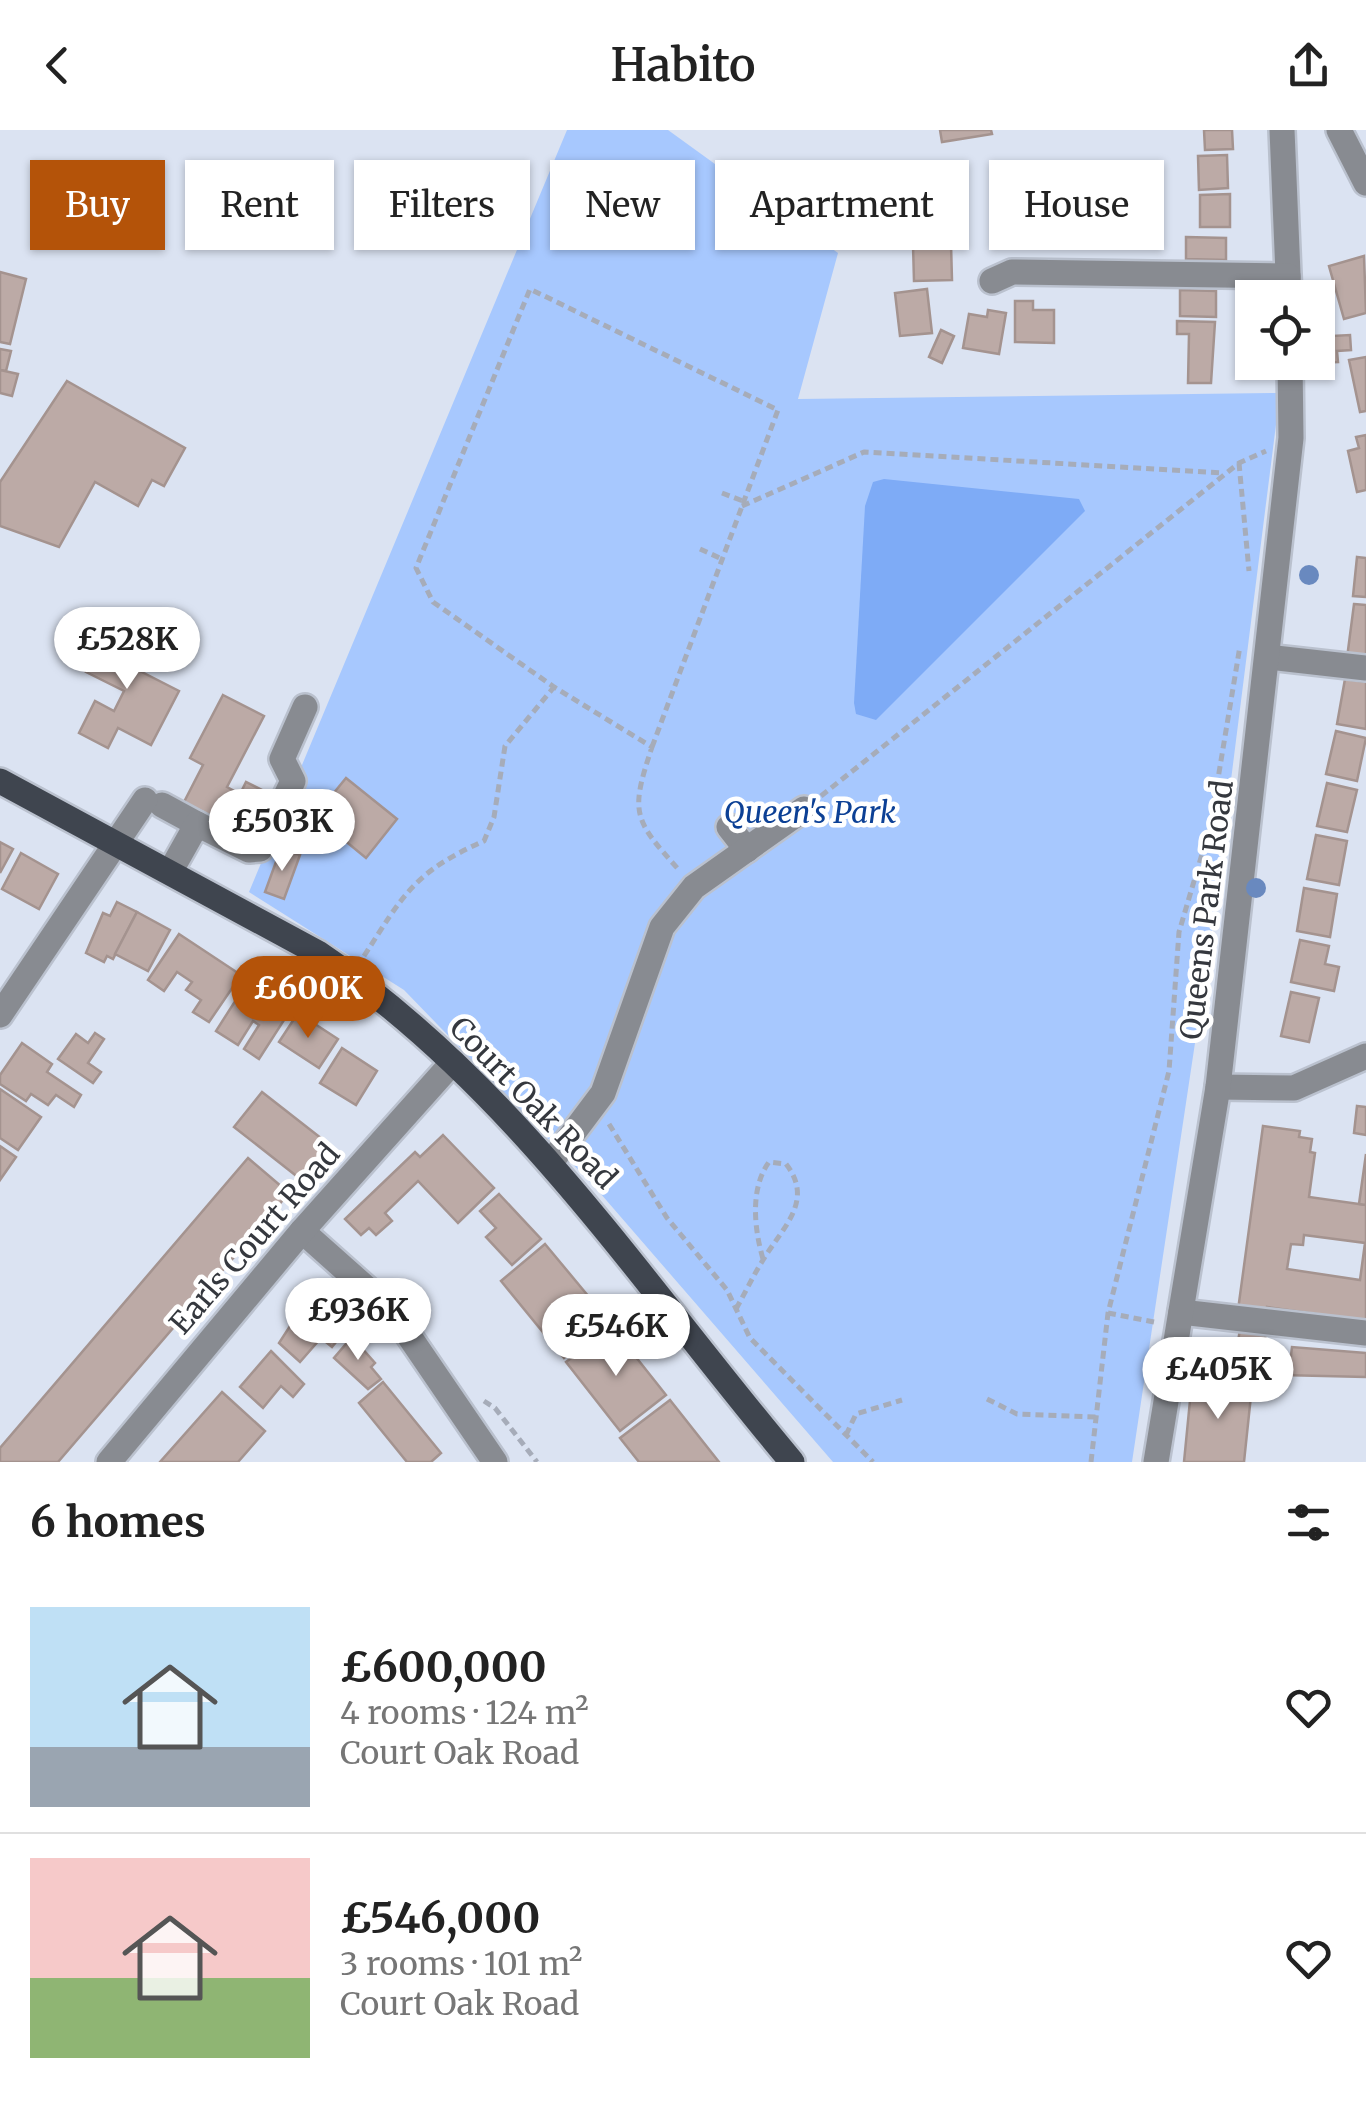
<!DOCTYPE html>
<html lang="en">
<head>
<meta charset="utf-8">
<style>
  :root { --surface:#fff; --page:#f2f2f2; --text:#222; --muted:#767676; --line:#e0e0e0; --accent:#b45309 }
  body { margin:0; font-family:Merriweather,serif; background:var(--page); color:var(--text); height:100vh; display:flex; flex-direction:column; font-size:38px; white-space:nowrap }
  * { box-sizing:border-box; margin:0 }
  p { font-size:32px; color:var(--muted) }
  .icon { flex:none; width:55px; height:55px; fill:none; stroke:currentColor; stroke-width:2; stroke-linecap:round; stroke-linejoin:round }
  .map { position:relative; height:1332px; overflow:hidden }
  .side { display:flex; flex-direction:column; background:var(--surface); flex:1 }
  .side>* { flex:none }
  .guide { position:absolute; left:30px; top:30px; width:1308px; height:90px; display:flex; gap:20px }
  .buttons { position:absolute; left:1235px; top:150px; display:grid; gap:20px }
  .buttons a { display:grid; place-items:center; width:100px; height:100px; border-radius:0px; background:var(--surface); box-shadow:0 2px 8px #0004; font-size:50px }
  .price { position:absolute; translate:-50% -85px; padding:0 22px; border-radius:35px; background:#fff; color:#222; font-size:32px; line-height:65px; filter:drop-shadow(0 2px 5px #0008) }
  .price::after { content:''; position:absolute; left:50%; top:60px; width:30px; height:22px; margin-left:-15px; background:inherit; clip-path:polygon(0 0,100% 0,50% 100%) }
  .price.active { background:var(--accent); color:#fff }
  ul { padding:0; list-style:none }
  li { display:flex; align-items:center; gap:30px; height:250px; padding:0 30px }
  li+li { border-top:2px solid var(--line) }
  li span { display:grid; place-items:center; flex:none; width:280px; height:200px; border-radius:0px; color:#555 }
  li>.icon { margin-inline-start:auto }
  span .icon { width:120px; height:120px; fill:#fffc; stroke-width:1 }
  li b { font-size:42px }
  h2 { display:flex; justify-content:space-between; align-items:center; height:120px; padding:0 30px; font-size:42px }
  .pill { padding:0 35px; border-radius:0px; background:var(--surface); box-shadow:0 2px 8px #0004; font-size:35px; line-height:90px }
  .pill.active { background:var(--accent); color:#fff }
  header { display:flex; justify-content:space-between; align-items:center; height:130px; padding:0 30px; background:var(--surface); font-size:45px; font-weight:600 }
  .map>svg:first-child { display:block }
  .green { fill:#a7c8fe }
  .water { fill:#7eabf6 }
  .building { fill:#bcaaa6; stroke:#a4938f; stroke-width:2.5; fill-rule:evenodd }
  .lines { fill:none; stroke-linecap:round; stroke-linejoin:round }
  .minor-casing { stroke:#bac1ce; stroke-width:30 }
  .major-casing { stroke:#bac1ce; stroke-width:30 }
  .path { stroke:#a6acb9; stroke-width:5; stroke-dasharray:8 5; stroke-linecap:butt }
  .minor { stroke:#888b91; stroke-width:25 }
  .major { stroke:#3f454f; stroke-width:25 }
  .tree { fill:#6989bf }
  .labels { text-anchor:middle; stroke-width:9; stroke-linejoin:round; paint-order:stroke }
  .park-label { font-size:30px; font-style:italic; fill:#0c4095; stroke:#fff }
  .street-label { font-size:30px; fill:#35383e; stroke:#fff }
</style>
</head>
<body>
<header><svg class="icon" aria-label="back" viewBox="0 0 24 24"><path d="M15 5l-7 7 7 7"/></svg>Habito<svg class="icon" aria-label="share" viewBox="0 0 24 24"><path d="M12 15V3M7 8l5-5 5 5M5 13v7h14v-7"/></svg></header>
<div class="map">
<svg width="1366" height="1332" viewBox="0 0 1366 1332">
  <rect width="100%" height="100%" fill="#dbe3f2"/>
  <!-- green -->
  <polygon class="green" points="567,0 668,0 838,123 798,269 1280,263 1212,800 1132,1332 833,1332 594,1056 404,860 249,762"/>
  <!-- water -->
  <polygon class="water" points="884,349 1079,369 1085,381 876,590 856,584 854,573 865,376 873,352"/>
  <!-- building -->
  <g class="building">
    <polygon points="940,0 991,0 992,4 942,12"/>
    <polygon points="1204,0 1232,0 1233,19 1205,20"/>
    <polygon points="1227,25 1228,58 1199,60 1198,26"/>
    <polygon points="1230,64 1230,97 1200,97 1200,65"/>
    <polygon points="1186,107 1226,108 1226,130 1186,129"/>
    <polygon points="951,114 952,150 914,151 913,115"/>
    <polygon points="1364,126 1366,183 1344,189 1329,136"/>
    <polygon points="0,142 26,149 10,214 0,212"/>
    <polygon points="927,159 932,203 900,206 895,163"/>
    <polygon points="1180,160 1216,161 1216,187 1180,186"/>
    <polygon points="1330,162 1332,206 1350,205 1351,220 1337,221 1338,232 1313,233 1318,232 1318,168 1310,168 1310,163"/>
    <polygon points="1015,171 1033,171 1033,180 1054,180 1054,213 1015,212"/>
    <polygon points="988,180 1006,183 999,224 963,218 969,184 987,187"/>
    <polygon points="1177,191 1215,192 1211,253 1188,253 1189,204 1177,204"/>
    <polygon points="941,200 954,206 942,233 929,227"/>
    <polygon points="0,219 11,221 6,241 0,240"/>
    <polygon points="1366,227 1366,281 1360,282 1349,230"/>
    <polygon points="0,240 18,244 12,266 0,263"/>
    <polygon points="67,251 185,318 164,356 152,350 138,376 95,352 59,417 0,396 0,352"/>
    <polygon points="1366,305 1366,360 1357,362 1348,321 1359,318 1356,307"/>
    <polygon points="1357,427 1366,428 1366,467 1353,466"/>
    <polygon points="1354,474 1366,475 1366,531 1347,528"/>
    <polygon points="110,495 148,515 136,539 179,561 151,615 118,598 108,618 79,603 95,571 114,581 124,561 86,542"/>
    <polygon points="1345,549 1366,552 1366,599 1337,594"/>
    <polygon points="223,565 264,586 227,657 240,664 246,652 272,665 249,708 183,674 203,635 190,628"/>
    <polygon points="1336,601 1366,608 1357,651 1326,644"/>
    <polygon points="346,648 397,689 366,728 315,686"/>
    <polygon points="1327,653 1357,660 1347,702 1317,696"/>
    <polygon points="1316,705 1347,711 1339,755 1307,749"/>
    <polygon points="0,712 13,719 0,743"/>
    <polygon points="281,718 300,725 284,769 265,762"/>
    <polygon points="21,723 58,744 39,779 2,759"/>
    <polygon points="1304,758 1337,764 1330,807 1297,801"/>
    <polygon points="117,772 137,782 113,829 107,826 104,832 86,823 103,783 110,786"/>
    <polygon points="137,782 170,800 148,841 115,824"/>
    <polygon points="179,804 241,845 209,892 193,882 201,870 186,860 192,852 177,842 164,861 148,850"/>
    <polygon points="1300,810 1329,816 1325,834 1339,837 1334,861 1291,852"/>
    <polygon points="250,848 293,876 259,929 244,919 259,895 253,891 238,915 216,901"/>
    <polygon points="1291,862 1319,868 1309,912 1281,906"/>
    <polygon points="298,883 338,909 319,938 279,912"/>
    <polygon points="95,903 104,909 88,933 101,942 93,953 58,929 76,904 88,913"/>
    <polygon points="22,913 52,934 47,942 81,965 74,977 56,965 48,975 31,964 26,971 0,954 0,945"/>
    <polygon points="342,918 377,941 356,975 320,953"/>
    <polygon points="0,959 41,987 18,1020 0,1008"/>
    <polygon points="262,962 326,1012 318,1024 328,1031 316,1046 307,1039 299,1048 234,997"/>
    <polygon points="1357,976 1366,977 1366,1005 1354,1003"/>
    <path d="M 1263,996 L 1300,1001 L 1299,1007 L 1312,1009 L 1310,1022 L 1315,1023 L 1309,1067 L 1366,1075 L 1366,1191 L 1267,1177 L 1266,1184 L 1238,1180 ZM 1304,1105 L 1365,1113 L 1360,1150 L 1287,1139 L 1291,1114 L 1303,1115 Z"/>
    <polygon points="443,1005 494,1058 458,1093 418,1051 385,1083 392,1091 376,1105 369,1098 361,1105 345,1089 415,1022 420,1027"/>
    <polygon points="0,1016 16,1027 0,1050"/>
    <polygon points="1366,1024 1366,1075 1359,1074"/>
    <polygon points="248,1028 289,1063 58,1332 0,1332 0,1318"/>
    <polygon points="499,1064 541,1109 512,1135 486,1107 496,1098 480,1081"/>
    <polygon points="545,1114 609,1191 564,1228 501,1151"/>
    <polygon points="305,1173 329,1187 324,1192 341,1206 332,1217 321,1208 300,1232 279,1213"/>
    <polygon points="612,1197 666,1265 620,1301 566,1232"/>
    <polygon points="1240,1199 1266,1204 1261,1225 1291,1226 1292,1217 1366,1223 1366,1247 1233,1244"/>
    <polygon points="352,1207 375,1233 371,1237 381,1249 368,1259 334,1228"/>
    <polygon points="271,1221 304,1254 293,1267 281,1256 263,1278 240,1257"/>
    <polygon points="1192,1250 1252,1256 1244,1332 1184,1332"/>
    <polygon points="383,1252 441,1323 431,1332 407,1332 359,1273"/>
    <polygon points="222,1262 265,1301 238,1332 160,1332"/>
    <polygon points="670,1270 719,1332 639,1332 620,1308"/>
  </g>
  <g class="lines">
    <!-- minor casing -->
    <g class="minor-casing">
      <g id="minor">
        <polyline points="1282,0 1289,168"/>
        <polyline points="1339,0 1366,53"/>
        <polyline points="992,151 1012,142 1288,146"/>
        <polyline points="1268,527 1366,538"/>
        <polyline points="162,675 197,694"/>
        <polyline points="729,697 747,720"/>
        <polyline points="170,742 197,694 249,720 260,719 293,651 282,629 305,577"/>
        <polyline points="0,885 145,670"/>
        <polyline points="1218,957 1294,958 1366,926"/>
        <polyline points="552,1031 603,963 662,797 694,757 804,679"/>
        <polyline points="302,1101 392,1181 495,1332"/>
        <polyline points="1181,1182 1366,1203"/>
        <polyline points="109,1332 302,1101 453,932"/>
        <polyline points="1156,1332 1218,957 1291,308 1290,232"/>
      </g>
    </g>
    <!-- major casing -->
    <g class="major-casing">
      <path id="major" d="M 0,651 L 318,823 C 515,955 642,1154 792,1332"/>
    </g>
    <!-- path -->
    <g class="path">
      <polyline points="1239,333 1249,441"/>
      <polyline points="722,363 743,371"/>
      <polyline points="742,376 864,322 1224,343"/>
      <polyline points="700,419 722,429"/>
      <path d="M 652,617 L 778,280 L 530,159 L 416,438 L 433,472 L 554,557 L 652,617 C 630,683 633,689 679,740"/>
      <polyline points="821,666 1239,333 1266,321"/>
      <path d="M 364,826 C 404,764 414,742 484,711 L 494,687 L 505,616 L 554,557"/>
      <polyline points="609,994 667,1088 727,1160 750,1208 873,1332"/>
      <path d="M 736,1179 C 745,1163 753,1146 763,1130 C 782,1098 815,1071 786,1034 L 769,1032 C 750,1058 754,1098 763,1129"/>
      <polyline points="1108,1183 1154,1192"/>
      <polyline points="987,1269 1017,1284 1096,1287"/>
      <polyline points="484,1271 495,1278 537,1332"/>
      <polyline points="846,1305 856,1284 902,1270"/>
      <polyline points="1091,1332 1108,1183 1169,941 1179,802 1210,697 1240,516"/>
    </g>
    <!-- minor -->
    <use href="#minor" class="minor"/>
    <!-- major -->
    <use href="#major" class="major"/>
  </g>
  <!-- trees -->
  <g class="tree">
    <circle cx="1309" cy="445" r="10"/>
    <circle cx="1256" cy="758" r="10"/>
  </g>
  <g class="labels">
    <!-- park labels -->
    <g class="park-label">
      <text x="810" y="693">Queen's Park</text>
    </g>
    <!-- street labels -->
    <g class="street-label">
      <text transform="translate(1207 780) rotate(-83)" y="10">Queens Park Road</text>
      <text transform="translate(533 973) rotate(46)" y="10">Court Oak Road</text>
      <text transform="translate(255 1109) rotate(-49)" y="10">Earls Court Road</text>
    </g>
  </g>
</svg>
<div class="buttons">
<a><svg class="icon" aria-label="locate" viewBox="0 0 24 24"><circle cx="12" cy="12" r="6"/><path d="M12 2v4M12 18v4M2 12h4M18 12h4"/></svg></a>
</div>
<b class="price" style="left:127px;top:562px">£528K</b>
<b class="price" style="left:282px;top:744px">£503K</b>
<b class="price active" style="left:308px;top:911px">£600K</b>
<b class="price" style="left:358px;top:1233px">£936K</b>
<b class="price" style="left:616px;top:1249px">£546K</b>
<b class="price" style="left:1218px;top:1292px">£405K</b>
<div class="guide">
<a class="pill active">Buy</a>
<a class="pill">Rent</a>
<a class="pill">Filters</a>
<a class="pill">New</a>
<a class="pill">Apartment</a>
<a class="pill">House</a>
</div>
</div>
<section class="side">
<h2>6 homes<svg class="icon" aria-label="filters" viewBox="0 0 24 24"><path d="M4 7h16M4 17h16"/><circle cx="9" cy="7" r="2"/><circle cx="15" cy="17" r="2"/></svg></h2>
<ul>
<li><span style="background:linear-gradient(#bfe0f5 70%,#9aa5b1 0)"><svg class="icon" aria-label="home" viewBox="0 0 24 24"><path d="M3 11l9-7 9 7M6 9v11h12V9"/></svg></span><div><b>£600,000</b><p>4 rooms · 124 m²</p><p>Court Oak Road</p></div><svg class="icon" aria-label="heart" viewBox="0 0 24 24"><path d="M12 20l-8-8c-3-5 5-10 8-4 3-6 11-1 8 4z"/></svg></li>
<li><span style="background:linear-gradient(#f6c9c9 60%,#8fb573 0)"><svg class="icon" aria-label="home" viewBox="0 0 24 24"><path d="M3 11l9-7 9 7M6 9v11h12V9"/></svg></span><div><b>£546,000</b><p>3 rooms · 101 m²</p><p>Court Oak Road</p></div><svg class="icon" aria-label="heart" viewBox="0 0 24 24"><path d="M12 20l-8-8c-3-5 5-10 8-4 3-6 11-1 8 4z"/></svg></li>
</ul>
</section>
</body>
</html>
